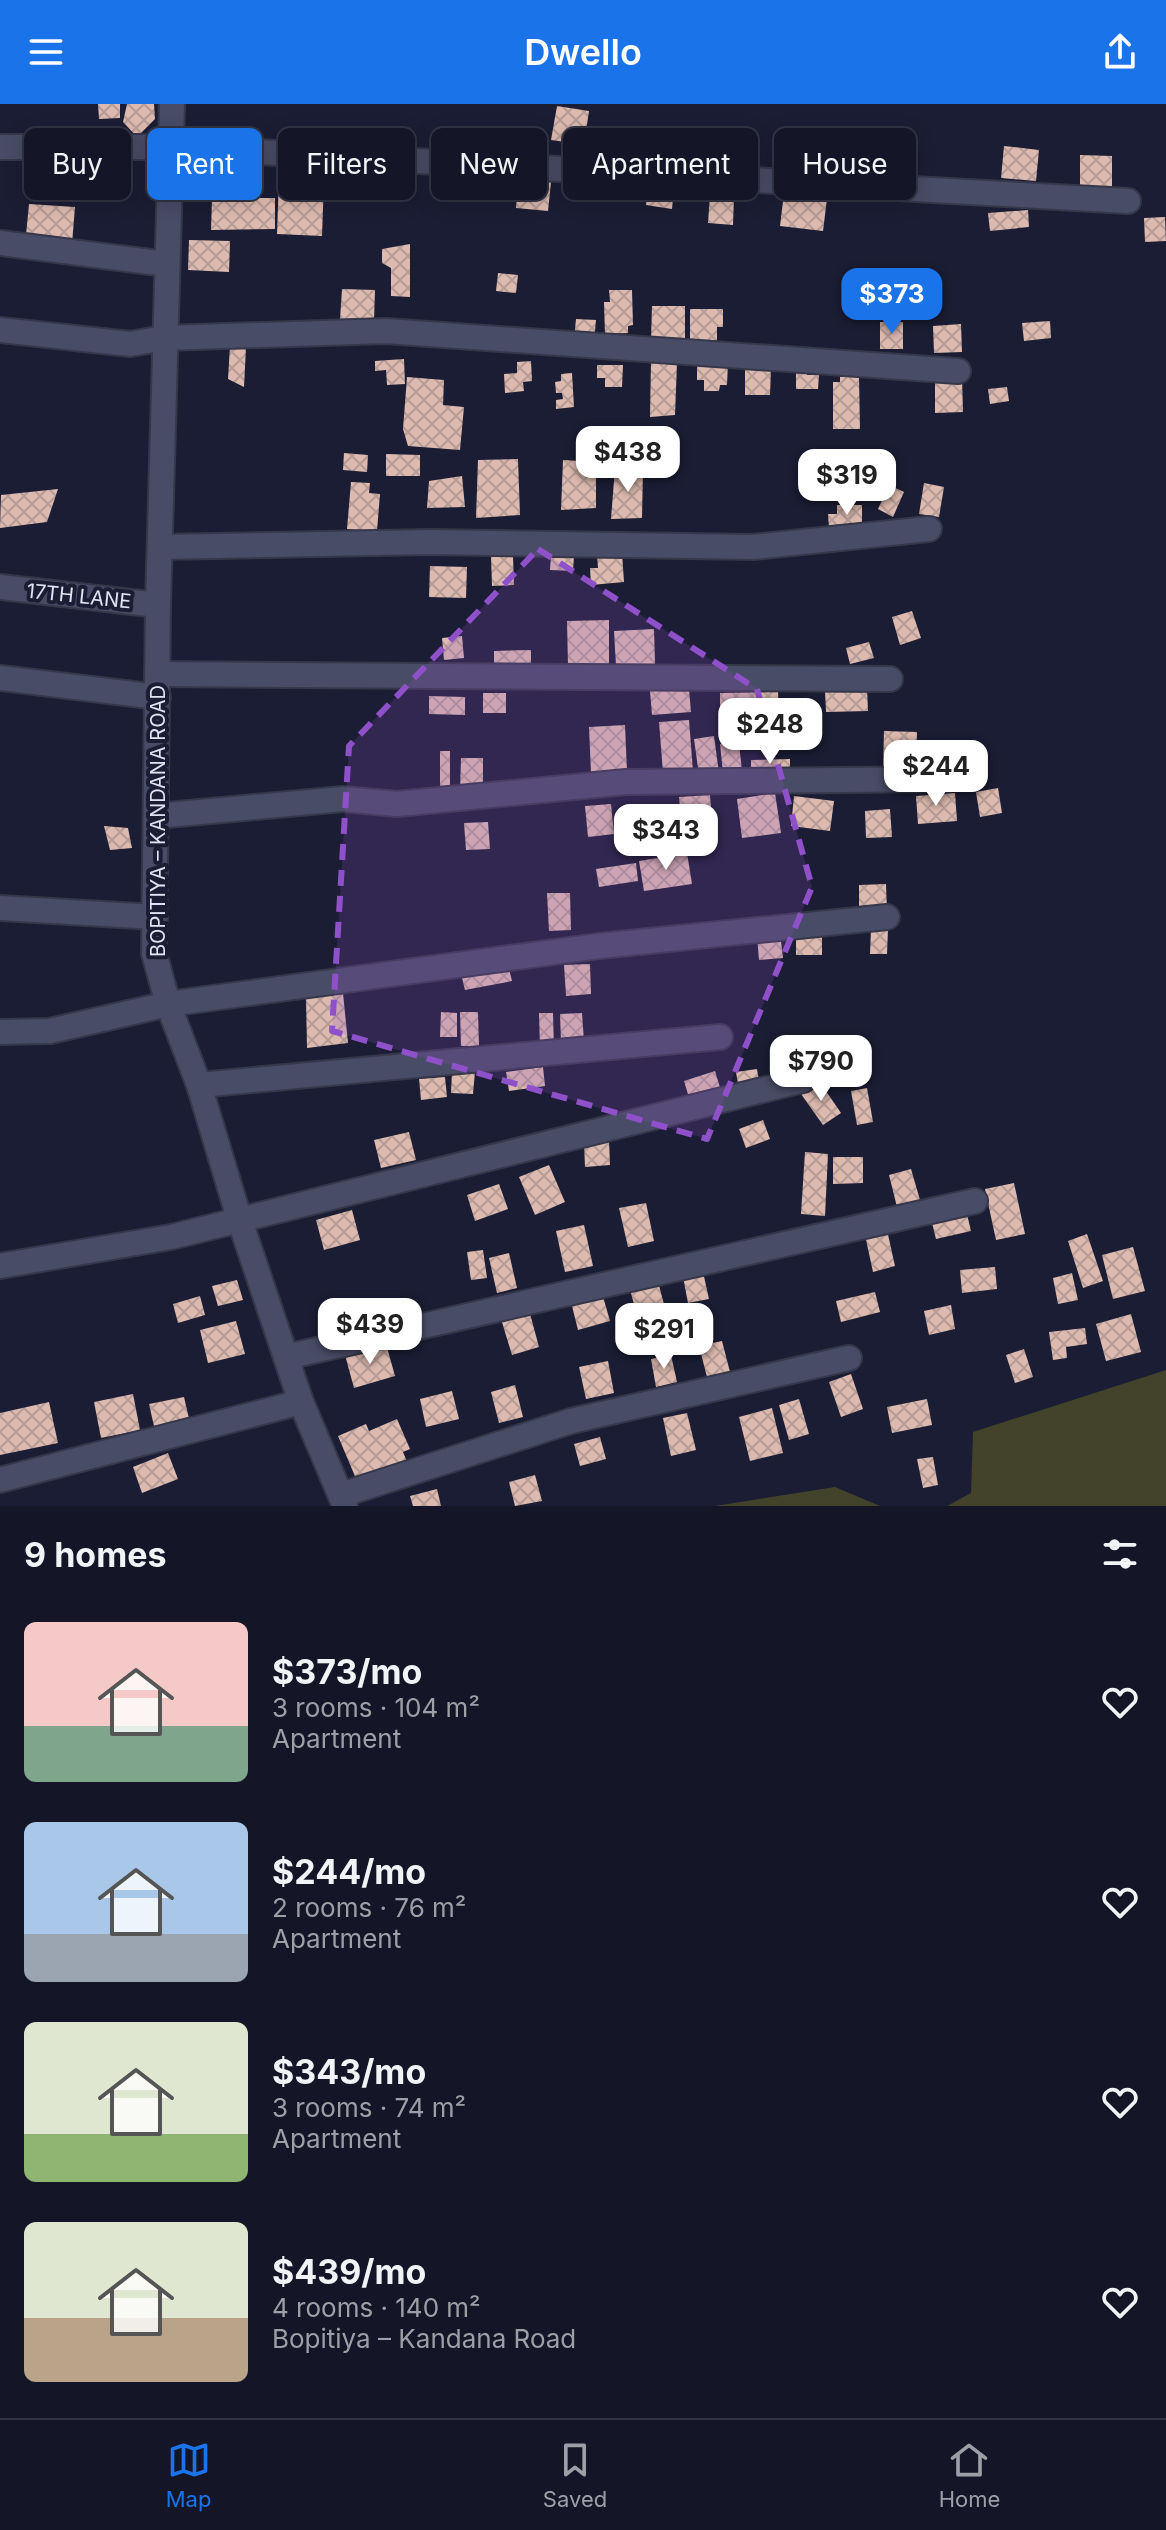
<!DOCTYPE html>
<html lang="en">
<head>
<meta charset="utf-8">
<style>
  :root { --surface:#141627; --page:#1d1f2f; --text:#f1f3f6; --muted:#9d9fa7; --line:#333544; --accent:#1a73e8 }
  body { margin:0; font-family:Inter,sans-serif; background:var(--page); color:var(--text); height:100vh; display:flex; flex-direction:column; font-size:30px; white-space:nowrap }
  * { box-sizing:border-box; margin:0 }
  p { font-size:26px; color:var(--muted) }
  .icon { flex:none; width:44px; height:44px; fill:none; stroke:currentColor; stroke-width:2; stroke-linecap:round; stroke-linejoin:round }
  .map { position:relative; height:1402px; overflow:hidden }
  .side { display:flex; flex-direction:column; background:var(--surface); flex:1 }
  .side>* { flex:none }
  .top-card { position:absolute; left:24px; top:24px; width:1118px; height:72px; display:flex; gap:16px }
  .price { position:absolute; translate:-50% -68px; padding:0 18px; border-radius:16px; background:#fff; color:#222; font-size:26px; line-height:52px; filter:drop-shadow(0 2px 4px #0008) }
  .price::after { content:''; position:absolute; left:50%; top:48px; width:24px; height:18px; margin-left:-12px; background:inherit; clip-path:polygon(0 0,100% 0,50% 100%) }
  .price.on { background:var(--accent); color:#fff }
  ul { padding:0; list-style:none }
  li { display:flex; align-items:center; gap:24px; height:200px; padding:0 24px }
  li span { display:grid; place-items:center; flex:none; width:224px; height:160px; border-radius:12px; color:#555 }
  li>.icon { margin-inline-start:auto }
  span .icon { width:96px; height:96px; fill:#fffc; stroke-width:1 }
  li b { font-size:34px }
  h2 { display:flex; justify-content:space-between; align-items:center; height:96px; padding:0 24px; font-size:34px }
  .tag { padding:0 28px; border-radius:12px; background:var(--surface); box-shadow:0 4px 20px #0003,0 0 0 2px var(--line); font-size:28px; line-height:72px }
  .tag.on { background:var(--accent); color:#fff }
  header { display:flex; justify-content:space-between; align-items:center; height:104px; padding:0 24px; background:var(--accent); color:#fff; font-size:36px; font-weight:600 }
  .tab-bar { display:flex; justify-content:space-around; align-items:center; height:112px; border-top:2px solid var(--line); background:var(--surface); font-size:22px; color:var(--muted) }
  .tab-bar a { display:grid; justify-items:center; gap:4px }
  .tab-bar .on { color:var(--accent) }
  .map>svg:first-child { display:block }
  .green { fill:#42432a }
  .building { fill:url(#building-cross-hatch) }
  .lines { fill:none; stroke-linecap:round; stroke-linejoin:round }
  .minor-casing { stroke:#36374a; stroke-width:28 }
  .tertiary-casing { stroke:#36374a; stroke-width:28 }
  .minor { stroke:#494c66; stroke-width:24 }
  .tertiary { stroke:#494c66; stroke-width:24 }
  .marked { fill:#8f51c9; fill-opacity:0.2; stroke:#8f51c9; stroke-width:6; stroke-dasharray:16 10; stroke-linejoin:round }
  .labels { text-anchor:middle; stroke-width:8; stroke-linejoin:round; paint-order:stroke }
  .street-label { font-size:20px; fill:#e0e3f2; stroke:#1b1d34 }
</style>
</head>
<body>
<header><svg class="icon" aria-label="menu" viewBox="0 0 24 24"><path d="M4 6h16M4 12h16M4 18h16"/></svg>Dwello<svg class="icon" aria-label="share" viewBox="0 0 24 24"><path d="M12 15V3M7 8l5-5 5 5M5 13v7h14v-7"/></svg></header>
<div class="map">
<svg width="1166" height="1402" viewBox="0 0 1166 1402">
  <defs>
    <pattern id="building-cross-hatch" width="8" height="8" patternUnits="userSpaceOnUse" patternTransform="scale(2)"><rect width="8" height="8" fill="#ddbaaf"/><path d="M0 0l8 8M0 8l8-8" fill="none" stroke="#b69c96"/></pattern>
  </defs>
  <rect width="100%" height="100%" fill="#1b1d34"/>
  <!-- green -->
  <g class="green">
    <polygon points="1166,1266 1166,1402 947,1402 971,1389 973,1328"/>
    <polygon points="835,1383 880,1402 715,1402"/>
  </g>
  <!-- building -->
  <g class="building">
    <polygon points="98,0 120,0 120,14 99,15"/>
    <polygon points="127,0 154,0 155,15 137,33 123,18"/>
    <polygon points="557,2 589,7 582,53 563,50 565,38 551,36"/>
    <polygon points="655,27 681,30 678,63 652,60"/>
    <polygon points="719,37 737,38 735,58 717,57"/>
    <polygon points="1004,42 1039,46 1036,77 1001,74"/>
    <polygon points="786,48 813,54 809,74 782,68"/>
    <polygon points="1080,51 1112,52 1112,87 1080,87"/>
    <polygon points="279,74 324,76 322,132 277,130"/>
    <polygon points="518,75 551,78 548,107 516,104"/>
    <polygon points="648,81 674,84 672,105 646,101"/>
    <polygon points="784,89 827,95 823,127 780,122"/>
    <polygon points="710,91 734,92 733,121 708,119"/>
    <polygon points="212,94 275,94 275,125 211,126"/>
    <polygon points="29,100 75,103 72,140 45,138 39,132 26,131"/>
    <polygon points="1028,106 1029,123 990,127 988,109"/>
    <polygon points="1165,113 1166,137 1145,138 1144,114"/>
    <polygon points="189,136 230,137 229,168 188,166"/>
    <polygon points="410,140 410,193 391,192 391,164 382,159 382,145"/>
    <polygon points="498,169 518,171 516,189 496,187"/>
    <polygon points="342,185 375,186 374,217 340,216"/>
    <polygon points="609,186 632,186 633,221 628,222 628,229 605,230 604,198 610,198"/>
    <polygon points="652,202 685,202 685,238 651,237"/>
    <polygon points="690,205 723,205 723,223 717,223 717,237 690,237"/>
    <polygon points="576,215 596,216 594,238 574,236"/>
    <polygon points="1050,217 1051,234 1024,237 1022,219"/>
    <rect x="880" y="218" width="23" height="27"/>
    <polygon points="961,220 962,248 934,249 933,222"/>
    <polygon points="230,242 246,243 244,283 228,275"/>
    <polygon points="404,255 405,280 387,281 386,266 375,267 375,257"/>
    <polygon points="531,257 532,277 523,278 524,287 505,289 504,270 517,269 517,258"/>
    <polygon points="651,257 677,259 675,311 650,313"/>
    <polygon points="697,257 728,258 727,281 720,281 719,287 704,287 704,276 697,276"/>
    <polygon points="597,261 623,261 622,283 605,283 605,274 597,274"/>
    <polygon points="745,264 771,264 770,291 745,291"/>
    <polygon points="796,265 808,265 807,271 819,271 818,285 796,285"/>
    <polygon points="572,269 574,303 556,305 556,296 563,295 562,289 556,289 555,278 561,277 561,270"/>
    <polygon points="407,273 444,276 443,301 464,303 460,346 408,342 403,325"/>
    <polygon points="840,273 859,273 860,325 833,325 833,278 840,278"/>
    <polygon points="935,274 962,274 963,308 935,309"/>
    <polygon points="1007,283 1009,297 990,300 988,285"/>
    <polygon points="344,349 368,351 367,368 343,366"/>
    <polygon points="386,350 420,351 420,372 386,372"/>
    <polygon points="518,355 520,411 476,414 478,356"/>
    <polygon points="563,356 596,358 596,404 561,406"/>
    <polygon points="615,364 643,365 642,414 611,415"/>
    <polygon points="462,372 465,403 427,404 429,377"/>
    <polygon points="351,378 370,379 369,389 380,390 377,427 347,425"/>
    <polygon points="924,379 944,383 939,413 919,410"/>
    <polygon points="889,381 904,388 893,413 878,405"/>
    <polygon points="58,385 47,418 0,424 1,391"/>
    <polygon points="837,401 862,401 862,424 829,424 828,410 837,410"/>
    <polygon points="622,449 624,478 591,481 590,464 598,464 597,450"/>
    <polygon points="551,451 574,451 573,467 550,466"/>
    <polygon points="491,452 513,452 514,481 492,482"/>
    <polygon points="430,462 467,463 466,494 429,493"/>
    <polygon points="912,507 921,534 900,541 892,513"/>
    <polygon points="609,516 609,561 568,562 567,517"/>
    <polygon points="654,525 655,560 616,562 614,527"/>
    <polygon points="462,532 464,554 444,556 442,534"/>
    <polygon points="869,538 874,554 850,560 846,544"/>
    <polygon points="531,546 531,564 494,565 494,547"/>
    <polygon points="867,584 868,607 826,608 825,586"/>
    <polygon points="689,585 691,608 652,611 650,587"/>
    <polygon points="778,588 779,612 720,613 720,589"/>
    <rect x="483" y="589" width="23" height="20"/>
    <polygon points="429,592 465,593 465,611 429,610"/>
    <polygon points="689,616 693,667 663,669 659,618"/>
    <polygon points="625,621 627,667 591,669 589,623"/>
    <polygon points="884,627 917,628 916,668 883,667"/>
    <polygon points="714,632 719,669 699,671 694,635"/>
    <polygon points="739,639 742,667 723,669 720,640"/>
    <polygon points="440,647 450,647 450,691 440,690"/>
    <polygon points="461,654 483,654 483,689 460,688"/>
    <polygon points="790,655 790,669 751,670 751,656"/>
    <polygon points="998,684 1002,709 980,713 976,688"/>
    <polygon points="775,689 781,729 742,734 737,695"/>
    <polygon points="955,689 957,717 918,720 916,692"/>
    <polygon points="710,691 712,715 681,717 679,693"/>
    <polygon points="794,692 834,697 830,727 791,722"/>
    <polygon points="611,700 614,730 588,733 585,702"/>
    <polygon points="890,705 892,733 866,734 865,707"/>
    <polygon points="488,718 490,745 466,746 464,719"/>
    <polygon points="104,722 128,724 132,744 110,746"/>
    <polygon points="687,749 692,780 644,787 639,757"/>
    <polygon points="636,759 638,777 599,783 596,765"/>
    <polygon points="886,780 887,807 859,807 859,781"/>
    <polygon points="547,789 570,789 571,826 549,827"/>
    <polygon points="871,825 888,825 887,850 870,850"/>
    <polygon points="780,829 783,854 759,856 757,832"/>
    <polygon points="822,830 822,851 796,851 796,831"/>
    <polygon points="590,860 591,890 566,892 564,861"/>
    <polygon points="509,865 512,877 465,886 462,874"/>
    <polygon points="343,889 348,939 307,944 306,894"/>
    <polygon points="441,908 457,909 457,933 440,933"/>
    <polygon points="460,908 478,908 479,942 461,942"/>
    <polygon points="539,909 553,909 554,944 540,944"/>
    <polygon points="582,909 584,937 561,938 560,910"/>
    <polygon points="543,963 545,982 509,987 506,968"/>
    <polygon points="757,965 760,983 739,986 736,968"/>
    <polygon points="452,967 475,968 473,990 451,989"/>
    <polygon points="715,967 722,990 691,1000 684,977"/>
    <polygon points="445,973 447,993 421,996 419,975"/>
    <polygon points="819,977 841,1009 823,1021 801,990"/>
    <polygon points="867,984 873,1018 857,1021 851,987"/>
    <polygon points="763,1016 770,1035 746,1044 739,1025"/>
    <polygon points="409,1028 416,1056 381,1064 374,1036"/>
    <polygon points="609,1036 610,1061 585,1063 584,1038"/>
    <polygon points="805,1048 828,1050 825,1112 801,1110"/>
    <polygon points="833,1053 863,1053 863,1079 833,1080"/>
    <polygon points="549,1061 565,1098 535,1111 519,1073"/>
    <polygon points="911,1065 920,1096 897,1103 889,1071"/>
    <polygon points="1014,1079 1025,1130 996,1136 985,1085"/>
    <polygon points="499,1080 508,1105 475,1117 467,1091"/>
    <polygon points="646,1099 654,1137 628,1143 619,1104"/>
    <polygon points="352,1106 360,1136 324,1146 316,1116"/>
    <polygon points="966,1106 971,1127 936,1135 931,1115"/>
    <polygon points="584,1121 593,1162 565,1168 556,1127"/>
    <polygon points="887,1126 895,1162 873,1168 865,1131"/>
    <polygon points="1087,1130 1103,1177 1083,1184 1068,1137"/>
    <polygon points="1133,1143 1145,1187 1113,1195 1102,1151"/>
    <polygon points="483,1146 487,1174 471,1176 467,1148"/>
    <polygon points="509,1149 517,1184 497,1189 489,1154"/>
    <polygon points="995,1163 997,1185 962,1189 960,1166"/>
    <polygon points="703,1168 709,1195 688,1199 683,1173"/>
    <polygon points="1072,1169 1078,1196 1058,1200 1053,1174"/>
    <polygon points="657,1174 669,1219 641,1226 629,1182"/>
    <polygon points="237,1176 243,1196 218,1202 212,1182"/>
    <polygon points="875,1188 880,1208 841,1218 836,1197"/>
    <polygon points="602,1189 610,1217 578,1226 571,1198"/>
    <polygon points="200,1192 205,1211 178,1219 173,1200"/>
    <polygon points="951,1201 955,1225 929,1231 924,1207"/>
    <polygon points="529,1206 539,1243 512,1251 501,1215"/>
    <polygon points="1131,1210 1141,1248 1106,1257 1096,1220"/>
    <polygon points="236,1217 245,1250 208,1259 200,1226"/>
    <polygon points="1085,1224 1087,1240 1066,1243 1067,1254 1053,1256 1049,1228"/>
    <polygon points="722,1237 730,1268 707,1273 699,1242"/>
    <polygon points="386,1240 395,1272 354,1284 345,1251"/>
    <polygon points="1024,1245 1033,1273 1015,1279 1006,1251"/>
    <polygon points="671,1251 677,1278 656,1283 651,1255"/>
    <polygon points="608,1257 614,1289 586,1295 579,1263"/>
    <polygon points="851,1270 863,1305 841,1313 829,1278"/>
    <polygon points="515,1281 523,1313 499,1319 491,1288"/>
    <polygon points="452,1287 459,1315 426,1323 420,1295"/>
    <polygon points="133,1290 140,1326 101,1334 94,1298"/>
    <polygon points="184,1293 191,1323 156,1331 149,1300"/>
    <polygon points="799,1295 809,1330 789,1336 779,1301"/>
    <polygon points="927,1295 932,1321 892,1329 887,1303"/>
    <polygon points="49,1298 58,1339 0,1351 0,1309"/>
    <polygon points="772,1304 783,1349 750,1357 739,1313"/>
    <polygon points="687,1309 696,1346 671,1352 663,1314"/>
    <polygon points="397,1315 410,1345 403,1348 408,1360 357,1377 338,1332 366,1320 369,1327"/>
    <polygon points="600,1333 606,1355 580,1362 574,1340"/>
    <polygon points="168,1349 178,1375 142,1389 133,1363"/>
    <polygon points="933,1353 938,1381 923,1384 917,1355"/>
    <polygon points="535,1371 542,1397 515,1402 509,1378"/>
    <polygon points="437,1385 441,1402 413,1402 410,1392"/>
  </g>
  <g class="lines">
    <!-- minor casing -->
    <g class="minor-casing">
      <g id="minor">
        <polyline points="0,43 168,43 1128,97"/>
        <polyline points="0,139 166,160"/>
        <polyline points="0,226 130,240 164,234 386,227 958,267"/>
        <polyline points="161,443 430,438 753,443 929,425"/>
        <polyline points="0,483 158,501"/>
        <polyline points="157,570 890,575"/>
        <polyline points="0,574 158,593"/>
        <polyline points="156,712 343,695 397,700 626,678 948,675"/>
        <polyline points="0,804 155,813"/>
        <polyline points="0,928 50,927 168,900 599,842 887,813"/>
        <polyline points="199,981 720,933"/>
        <polyline points="0,1162 171,1133 803,976"/>
        <polyline points="286,1253 975,1097"/>
        <polyline points="0,1376 301,1298"/>
        <polyline points="341,1391 571,1317 849,1254"/>
      </g>
    </g>
    <!-- tertiary casing -->
    <g class="tertiary-casing">
      <polyline id="tertiary" points="172,0 158,501 154,849 168,900 199,981 239,1114 301,1298 345,1402"/>
    </g>
    <!-- minor -->
    <use href="#minor" class="minor"/>
    <!-- tertiary -->
    <use href="#tertiary" class="tertiary"/>
  </g>
  <!-- marked area -->
  <path class="marked" d="M 538,445 L 757,585 L 812,783 L 707,1035 L 332,927 L 349,642 Z"/>
  <g class="labels">
    <!-- street labels -->
    <g class="street-label">
      <text transform="translate(79 492) rotate(6)" y="7">17TH LANE</text>
      <text transform="translate(158 717) rotate(-90)" y="7">BOPITIYA – KANDANA ROAD</text>
    </g>
  </g>
</svg>
<b class="price on" style="left:892px;top:232px">$373</b>
<b class="price" style="left:628px;top:390px">$438</b>
<b class="price" style="left:847px;top:413px">$319</b>
<b class="price" style="left:770px;top:662px">$248</b>
<b class="price" style="left:936px;top:704px">$244</b>
<b class="price" style="left:666px;top:768px">$343</b>
<b class="price" style="left:821px;top:999px">$790</b>
<b class="price" style="left:370px;top:1262px">$439</b>
<b class="price" style="left:664px;top:1267px">$291</b>
<div class="top-card">
<a class="tag">Buy</a>
<a class="tag on">Rent</a>
<a class="tag">Filters</a>
<a class="tag">New</a>
<a class="tag">Apartment</a>
<a class="tag">House</a>
</div>
</div>
<section class="side">
<h2>9 homes<svg class="icon" aria-label="filters" viewBox="0 0 24 24"><path d="M4 7h16M4 17h16"/><circle cx="9" cy="7" r="2"/><circle cx="15" cy="17" r="2"/></svg></h2>
<ul>
<li><span style="background:linear-gradient(#f6c9c9 65%,#7fa58c 0)"><svg class="icon" aria-label="home" viewBox="0 0 24 24"><path d="M3 11l9-7 9 7M6 9v11h12V9"/></svg></span><div><b>$373/mo</b><p>3 rooms · 104 m²</p><p>Apartment</p></div><svg class="icon" aria-label="heart" viewBox="0 0 24 24"><path d="M12 20l-8-8c-3-5 5-10 8-4 3-6 11-1 8 4z"/></svg></li>
<li><span style="background:linear-gradient(#a9c7e8 70%,#9aa5b1 0)"><svg class="icon" aria-label="home" viewBox="0 0 24 24"><path d="M3 11l9-7 9 7M6 9v11h12V9"/></svg></span><div><b>$244/mo</b><p>2 rooms · 76 m²</p><p>Apartment</p></div><svg class="icon" aria-label="heart" viewBox="0 0 24 24"><path d="M12 20l-8-8c-3-5 5-10 8-4 3-6 11-1 8 4z"/></svg></li>
<li><span style="background:linear-gradient(#dfe7d0 70%,#8fb573 0)"><svg class="icon" aria-label="home" viewBox="0 0 24 24"><path d="M3 11l9-7 9 7M6 9v11h12V9"/></svg></span><div><b>$343/mo</b><p>3 rooms · 74 m²</p><p>Apartment</p></div><svg class="icon" aria-label="heart" viewBox="0 0 24 24"><path d="M12 20l-8-8c-3-5 5-10 8-4 3-6 11-1 8 4z"/></svg></li>
<li><span style="background:linear-gradient(#dfe7d0 60%,#b9a48a 0)"><svg class="icon" aria-label="home" viewBox="0 0 24 24"><path d="M3 11l9-7 9 7M6 9v11h12V9"/></svg></span><div><b>$439/mo</b><p>4 rooms · 140 m²</p><p>Bopitiya – Kandana Road</p></div><svg class="icon" aria-label="heart" viewBox="0 0 24 24"><path d="M12 20l-8-8c-3-5 5-10 8-4 3-6 11-1 8 4z"/></svg></li>
</ul>
</section>
<nav class="tab-bar">
<a class="on"><svg class="icon" aria-label="map" viewBox="0 0 24 24"><path d="M3 6l6-2 6 2 6-2v14l-6 2-6-2-6 2zM9 4v14M15 6v14"/></svg>Map</a>
<a><svg class="icon" aria-label="saved" viewBox="0 0 24 24"><path d="M7 4h10v16l-5-4-5 4z"/></svg>Saved</a>
<a><svg class="icon" aria-label="home" viewBox="0 0 24 24"><path d="M3 11l9-7 9 7M6 9v11h12V9"/></svg>Home</a>
</nav>
</body>
</html>
